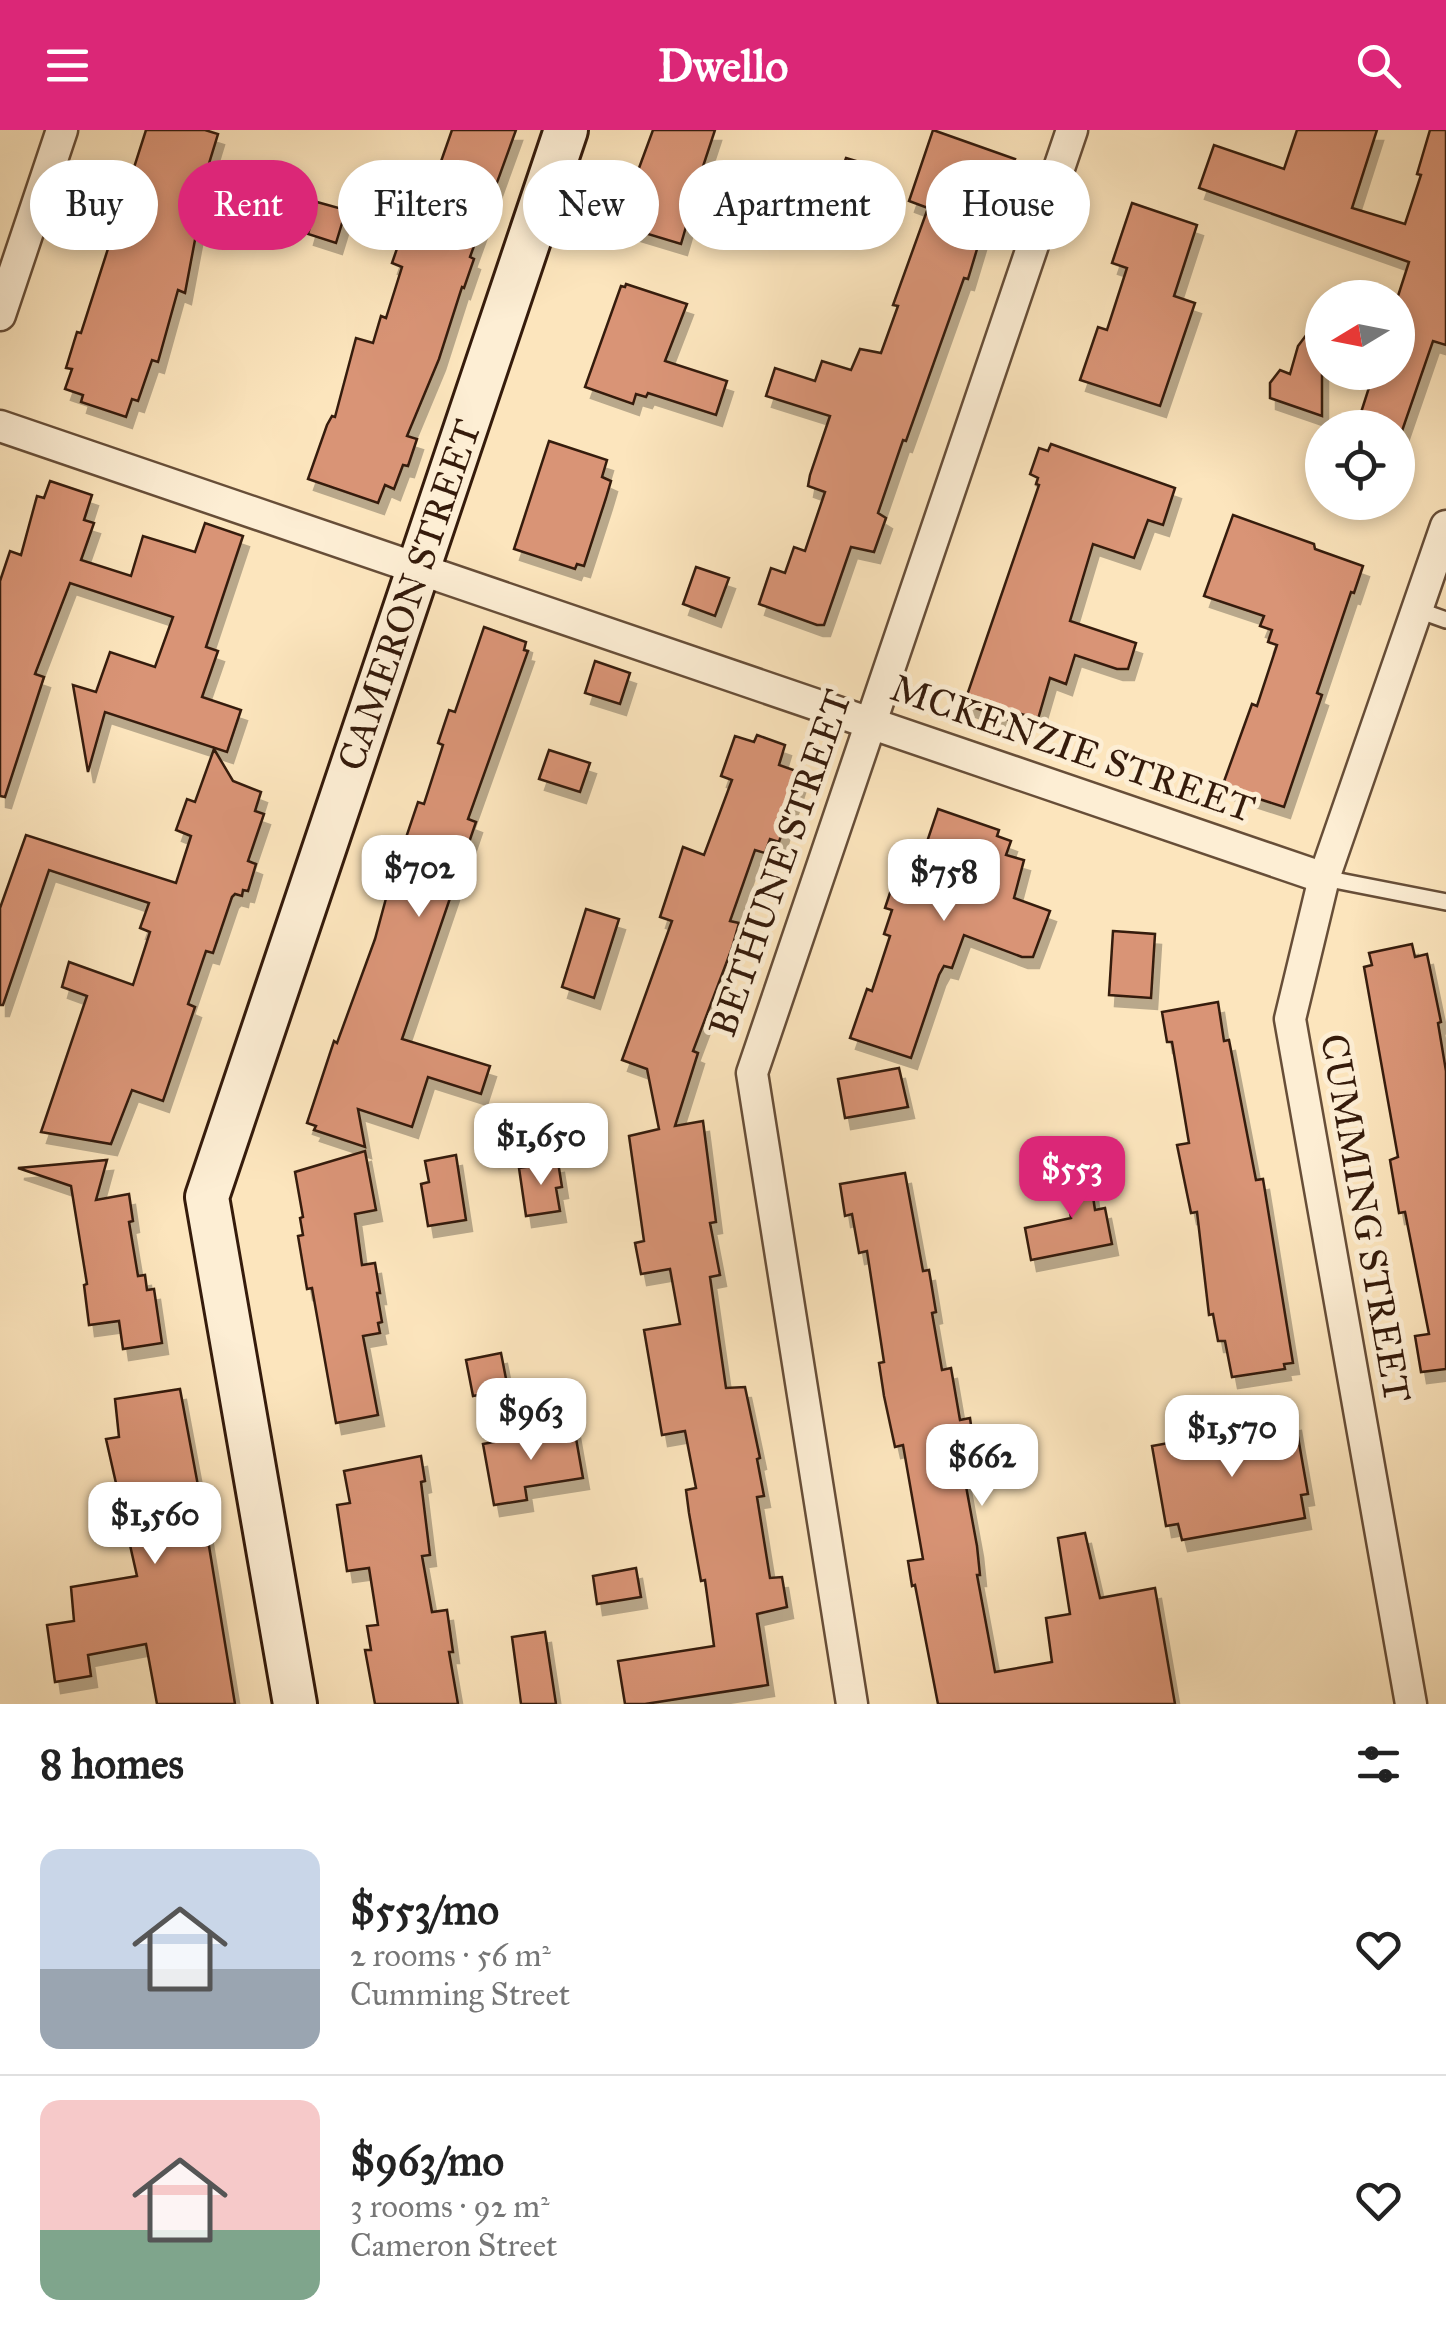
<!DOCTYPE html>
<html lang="en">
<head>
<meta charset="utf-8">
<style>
  :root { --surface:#fff; --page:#f2f2f2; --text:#222; --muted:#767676; --line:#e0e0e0; --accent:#db2777 }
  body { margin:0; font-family:"IM FELL Great Primer",serif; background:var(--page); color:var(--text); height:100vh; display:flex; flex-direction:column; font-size:38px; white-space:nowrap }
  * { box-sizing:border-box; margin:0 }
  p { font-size:32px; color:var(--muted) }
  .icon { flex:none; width:55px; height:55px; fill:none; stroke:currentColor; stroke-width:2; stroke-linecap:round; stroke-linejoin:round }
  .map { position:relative; height:1574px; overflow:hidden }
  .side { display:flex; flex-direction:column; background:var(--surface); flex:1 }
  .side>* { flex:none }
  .banner { position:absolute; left:30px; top:30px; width:1388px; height:90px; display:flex; gap:20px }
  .needle { width:65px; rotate:260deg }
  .fabs { position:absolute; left:1305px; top:150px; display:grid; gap:20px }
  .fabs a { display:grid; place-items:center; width:110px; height:110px; border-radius:50%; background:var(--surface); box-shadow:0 5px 15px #0003; font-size:50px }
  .price { position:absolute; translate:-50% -85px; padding:0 22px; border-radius:20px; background:#fff; color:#222; font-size:32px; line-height:65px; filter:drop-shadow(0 2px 5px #0008) }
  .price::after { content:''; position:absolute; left:50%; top:60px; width:30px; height:22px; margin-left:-15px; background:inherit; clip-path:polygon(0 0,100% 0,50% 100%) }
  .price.current { background:var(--accent); color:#fff }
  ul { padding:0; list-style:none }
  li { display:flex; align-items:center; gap:30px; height:250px; padding:0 40px }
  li+li { border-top:2px solid var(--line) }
  li span { display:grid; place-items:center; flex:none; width:280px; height:200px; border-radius:20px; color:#555 }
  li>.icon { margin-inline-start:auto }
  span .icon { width:120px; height:120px; fill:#fffc; stroke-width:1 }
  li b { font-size:42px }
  h2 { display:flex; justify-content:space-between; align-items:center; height:120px; padding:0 40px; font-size:42px }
  .chip { padding:0 35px; border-radius:45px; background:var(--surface); box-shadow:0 5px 15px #0003; font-size:35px; line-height:90px }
  .chip.current { background:var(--accent); color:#fff }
  header { display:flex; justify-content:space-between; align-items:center; height:130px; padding:0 40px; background:var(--accent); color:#fff; font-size:45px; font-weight:700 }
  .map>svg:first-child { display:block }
  .building { fill:#d99476; stroke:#351b0b; stroke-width:2.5; filter:url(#shadow) }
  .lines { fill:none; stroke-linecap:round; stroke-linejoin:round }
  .lane-casing { stroke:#674e38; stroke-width:20 }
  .street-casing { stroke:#674e38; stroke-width:35 }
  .secondary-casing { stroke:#351b0b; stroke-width:48 }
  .lane { stroke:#fdeed4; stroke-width:15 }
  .street { stroke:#fdeed4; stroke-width:30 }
  .secondary { stroke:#fdeed4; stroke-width:42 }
  .labels { text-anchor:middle; stroke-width:10; stroke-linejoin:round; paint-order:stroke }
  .street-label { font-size:38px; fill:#351b0b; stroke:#fdeed4 }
</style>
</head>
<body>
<header><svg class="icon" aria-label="menu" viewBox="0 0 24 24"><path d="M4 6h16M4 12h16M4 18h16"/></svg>Dwello<svg class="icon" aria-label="search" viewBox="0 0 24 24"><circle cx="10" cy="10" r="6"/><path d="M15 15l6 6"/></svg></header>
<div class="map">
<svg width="1446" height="1574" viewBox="0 0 1446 1574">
  <defs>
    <filter id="shadow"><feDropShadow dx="6" dy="11" stdDeviation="0" flood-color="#0004"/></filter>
  </defs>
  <rect width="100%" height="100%" fill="#fce5bd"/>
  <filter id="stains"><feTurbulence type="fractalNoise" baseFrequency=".002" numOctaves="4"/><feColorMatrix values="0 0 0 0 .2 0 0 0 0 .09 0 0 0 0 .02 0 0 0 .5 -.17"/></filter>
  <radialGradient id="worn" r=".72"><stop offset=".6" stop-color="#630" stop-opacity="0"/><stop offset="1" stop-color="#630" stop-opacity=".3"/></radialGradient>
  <!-- building -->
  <g class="building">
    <polygon points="146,0 205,0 218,4 196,76 201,78 185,163 178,160 158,232 152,230 138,271 132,269 126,287 81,272 83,265 65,259 72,239 66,238 77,202 81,203"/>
    <polygon points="452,0 516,0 470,127 474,129 464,158 462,157 439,229 407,306 417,309 408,336 403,335 394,359 385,355 378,373 308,349 327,295 332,286 335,287 356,208 373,213 381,186 386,188 402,137 392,133 402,104 430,113 447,66 431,60"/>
    <polygon points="653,0 715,0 690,76 692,76 681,114 618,95"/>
    <polygon points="933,0 1015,29 988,98 984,96 968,149 964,148 906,311 903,310 878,383 886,388 874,422 851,417 824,495 817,495 759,474 771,438 785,443 794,417 805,421 825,362 808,356 810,345 830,286 766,266 775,238 815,251 822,231 851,240 860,219 881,223 898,176 893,175 928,78 909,71"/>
    <polygon points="1297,0 1377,0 1352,78 1405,94 1421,45 1417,44 1430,0 1446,0 1446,215 1433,211 1402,301 1398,298 1356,298 1374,242 1398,242 1398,166 1409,132 1199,58 1214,15 1284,39"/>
    <polygon points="846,28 886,40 868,91 829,78"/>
    <polygon points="317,72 346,80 336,113 308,104"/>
    <polygon points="1132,73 1197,95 1174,166 1195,173 1160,276 1080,250 1098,197 1107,200 1127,138 1112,133"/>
    <polygon points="626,154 687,174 665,231 727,251 716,285 648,263 646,267 636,264 633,274 585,257 621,156 625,157"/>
    <polygon points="1322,184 1322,286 1270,268 1270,253 1280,240 1290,244 1298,216"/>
    <polygon points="549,311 607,330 602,347 611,351 606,368 584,436 577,434 575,439 514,419"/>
    <polygon points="1051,314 1175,358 1163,395 1148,390 1134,428 1093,414 1070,491 1136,513 1128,539 1117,539 1075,525 1066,554 1050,548 1038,589 1021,584 1015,592 964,574 1039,355 1036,354 1038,348 1030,344 1039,318 1048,321"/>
    <polygon points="50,351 92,365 84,390 94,393 81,430 131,446 143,406 195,422 205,393 243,406 206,517 218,521 202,567 241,580 227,622 105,582 88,642 73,555 96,562 110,522 155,537 173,487 70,453 35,544 44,547 5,667 0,666 0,451 10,421 21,425 37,366 44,368"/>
    <polygon points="1233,385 1314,414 1315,419 1363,436 1354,463 1351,462 1317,563 1322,565 1284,677 1222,657 1252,574 1257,576 1277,515 1268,512 1272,500 1260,496 1264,486 1204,466"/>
    <polygon points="696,437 729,448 715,486 683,474"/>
    <polygon points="484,497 526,512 524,520 528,521 468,689 476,692 402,909 490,936 481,964 428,947 412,997 358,979 365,1017 314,1000 316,996 307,993 334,911 337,913 375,809 388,761 418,672 424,674 443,615 438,613 449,580 455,582"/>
    <polygon points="595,531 630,543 620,574 585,563"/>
    <polygon points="757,605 785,615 779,635 802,643 779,712 770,709 765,723 755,720 730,791 739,793 732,818 693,921 698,923 675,996 703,991 716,1092 710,1093 720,1145 710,1147 726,1258 745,1257 760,1328 757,1329 764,1366 757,1367 770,1448 782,1447 787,1477 757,1484 768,1555 645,1574 625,1574 618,1531 714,1516 705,1450 701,1451 689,1383 686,1360 696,1358 685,1301 662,1305 644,1200 680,1194 670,1139 641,1144 635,1113 644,1111 629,1006 659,999 647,939 622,930 672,791 660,787 683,717 704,725 732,650 721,646 735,606 754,612"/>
    <polygon points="214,619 233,651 261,662 255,681 264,684 248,731 256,734 248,761 243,760 242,766 235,764 232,767 213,823 206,821 188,874 195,877 163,971 132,960 111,1014 41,1002 87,866 62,857 69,832 133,855 150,802 140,798 149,773 49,740 3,875 0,875 0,778 26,705 176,753 191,706 176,700 187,669 195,672"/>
    <polygon points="549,620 590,633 580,662 539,649"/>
    <polygon points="938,679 999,700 997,706 1011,711 1006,725 1024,730 1014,768 1050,781 1033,827 1022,827 964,805 952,838 944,836 939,845 911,928 850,908 867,859 872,861 890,806 884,804 892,780 885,778 895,748 900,750 911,714 926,715"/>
    <polygon points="586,779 619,789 594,868 562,857"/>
    <polygon points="1113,801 1155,804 1151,868 1109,865"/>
    <polygon points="1412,814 1415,827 1427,824 1441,892 1438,893 1446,941 1446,1239 1421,1242 1415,1206 1429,1204 1405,1082 1399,1083 1390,1030 1398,1027 1364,837 1372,835 1369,823"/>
    <polygon points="1218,872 1224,911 1229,910 1256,1050 1263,1049 1293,1233 1284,1234 1285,1239 1232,1247 1225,1211 1218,1211 1213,1184 1209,1185 1197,1082 1191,1083 1177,1015 1189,1013 1172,912 1167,912 1162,882"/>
    <polygon points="899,938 908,977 845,988 838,949"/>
    <polygon points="365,1021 376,1080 355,1084 362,1135 375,1133 380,1163 377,1163 382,1192 378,1193 380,1203 363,1206 378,1285 336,1293 312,1158 307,1159 298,1106 303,1105 300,1088 303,1087 295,1042"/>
    <polygon points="456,1025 466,1090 428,1096 421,1054 429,1052 425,1031"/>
    <polygon points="107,1030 96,1070 129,1064 133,1091 129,1092 138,1146 145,1145 147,1160 154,1159 162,1213 123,1219 119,1191 89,1195 84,1155 87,1154 71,1056 18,1038"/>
    <polygon points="558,1032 562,1057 556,1058 560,1081 526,1086 519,1038"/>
    <polygon points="1088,1033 1095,1080 1105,1078 1112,1114 1031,1130 1025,1098 1071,1088 1063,1037"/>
    <polygon points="905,1043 923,1141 929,1140 936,1182 932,1183 942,1240 951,1238 960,1290 970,1288 974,1316 959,1318 977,1416 980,1445 977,1445 995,1542 1052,1532 1046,1488 1070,1484 1058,1408 1085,1403 1100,1468 1155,1458 1175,1574 938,1574 915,1455 912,1456 908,1431 923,1429 903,1315 895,1317 884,1266 879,1233 884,1232 867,1121 859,1123 852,1084 845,1086 840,1054"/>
    <polygon points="501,1223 508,1259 473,1266 466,1230"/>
    <polygon points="180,1259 207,1404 235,1574 157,1574 146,1514 88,1525 91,1546 55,1552 47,1495 74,1491 71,1457 137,1446 106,1309 119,1307 115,1269"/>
    <polygon points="1295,1290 1308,1364 1301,1365 1305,1388 1182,1410 1178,1394 1166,1396 1152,1316"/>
    <polygon points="574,1297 583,1348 525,1357 527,1370 494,1375 483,1314"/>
    <polygon points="421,1326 425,1351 421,1352 430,1425 422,1426 432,1482 447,1480 453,1522 449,1522 458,1574 375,1574 365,1520 371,1520 367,1496 378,1495 369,1438 347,1441 337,1375 350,1373 344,1341"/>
    <polygon points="636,1438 641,1467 597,1474 593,1446"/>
    <polygon points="545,1502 556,1574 521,1574 512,1507"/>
  </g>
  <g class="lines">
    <!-- lane casing -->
    <g class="lane-casing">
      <g id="lane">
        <polyline points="1418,480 1446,490"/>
        <polyline points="1324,748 1446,772"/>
      </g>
    </g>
    <!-- street casing -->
    <g class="street-casing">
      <g id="street">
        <polyline points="0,185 62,0"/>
        <path d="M 0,296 C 441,448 884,594 1324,748"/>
        <polyline points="852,1574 752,943 1072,0"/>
        <polyline points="1411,1574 1290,889 1324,748 1446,396"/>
      </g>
    </g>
    <!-- secondary casing -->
    <g class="secondary-casing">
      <polyline id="secondary" points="295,1574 207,1067 566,0"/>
    </g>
    <!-- lane -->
    <use href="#lane" class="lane"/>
    <!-- street -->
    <use href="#street" class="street"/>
    <!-- secondary -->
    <use href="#secondary" class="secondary"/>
  </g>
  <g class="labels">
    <!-- street labels -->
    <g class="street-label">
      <text transform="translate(409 465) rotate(-71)" y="13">CAMERON STREET</text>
      <text transform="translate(1073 618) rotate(19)" y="13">MCKENZIE STREET</text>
      <text transform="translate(780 733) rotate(-71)" y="13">BETHUNE STREET</text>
      <text transform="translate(1366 1088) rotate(80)" y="13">CUMMING STREET</text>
    </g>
  </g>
  <rect width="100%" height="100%" filter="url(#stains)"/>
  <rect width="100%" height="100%" fill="url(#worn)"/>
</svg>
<div class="fabs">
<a><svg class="needle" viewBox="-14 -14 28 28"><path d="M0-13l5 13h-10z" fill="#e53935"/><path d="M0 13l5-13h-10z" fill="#767676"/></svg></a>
<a><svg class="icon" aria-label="locate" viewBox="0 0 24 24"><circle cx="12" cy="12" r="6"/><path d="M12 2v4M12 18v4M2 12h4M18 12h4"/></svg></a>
</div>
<b class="price" style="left:419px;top:790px">$702</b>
<b class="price" style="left:944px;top:794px">$758</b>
<b class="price" style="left:541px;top:1058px">$1,650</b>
<b class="price current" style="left:1072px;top:1091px">$553</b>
<b class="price" style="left:531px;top:1333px">$963</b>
<b class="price" style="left:1232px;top:1350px">$1,570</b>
<b class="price" style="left:982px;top:1379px">$662</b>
<b class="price" style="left:155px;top:1437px">$1,560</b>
<div class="banner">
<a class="chip">Buy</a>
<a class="chip current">Rent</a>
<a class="chip">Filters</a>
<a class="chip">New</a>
<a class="chip">Apartment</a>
<a class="chip">House</a>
</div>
</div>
<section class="side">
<h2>8 homes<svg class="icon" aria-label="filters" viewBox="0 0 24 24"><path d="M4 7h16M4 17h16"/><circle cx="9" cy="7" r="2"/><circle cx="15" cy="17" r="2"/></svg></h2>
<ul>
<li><span style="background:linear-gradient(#c9d6e8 60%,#9aa5b1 0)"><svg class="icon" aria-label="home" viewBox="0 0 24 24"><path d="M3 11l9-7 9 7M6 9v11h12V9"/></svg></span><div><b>$553/mo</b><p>2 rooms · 56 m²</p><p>Cumming Street</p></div><svg class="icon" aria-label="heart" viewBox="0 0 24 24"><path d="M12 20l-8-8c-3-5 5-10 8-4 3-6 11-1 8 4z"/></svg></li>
<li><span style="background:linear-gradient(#f6c9c9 65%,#7fa58c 0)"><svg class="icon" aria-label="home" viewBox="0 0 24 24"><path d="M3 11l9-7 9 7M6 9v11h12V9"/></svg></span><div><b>$963/mo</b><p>3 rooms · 92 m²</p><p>Cameron Street</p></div><svg class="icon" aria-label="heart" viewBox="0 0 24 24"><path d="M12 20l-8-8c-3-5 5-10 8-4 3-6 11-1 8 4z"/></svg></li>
</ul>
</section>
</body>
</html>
